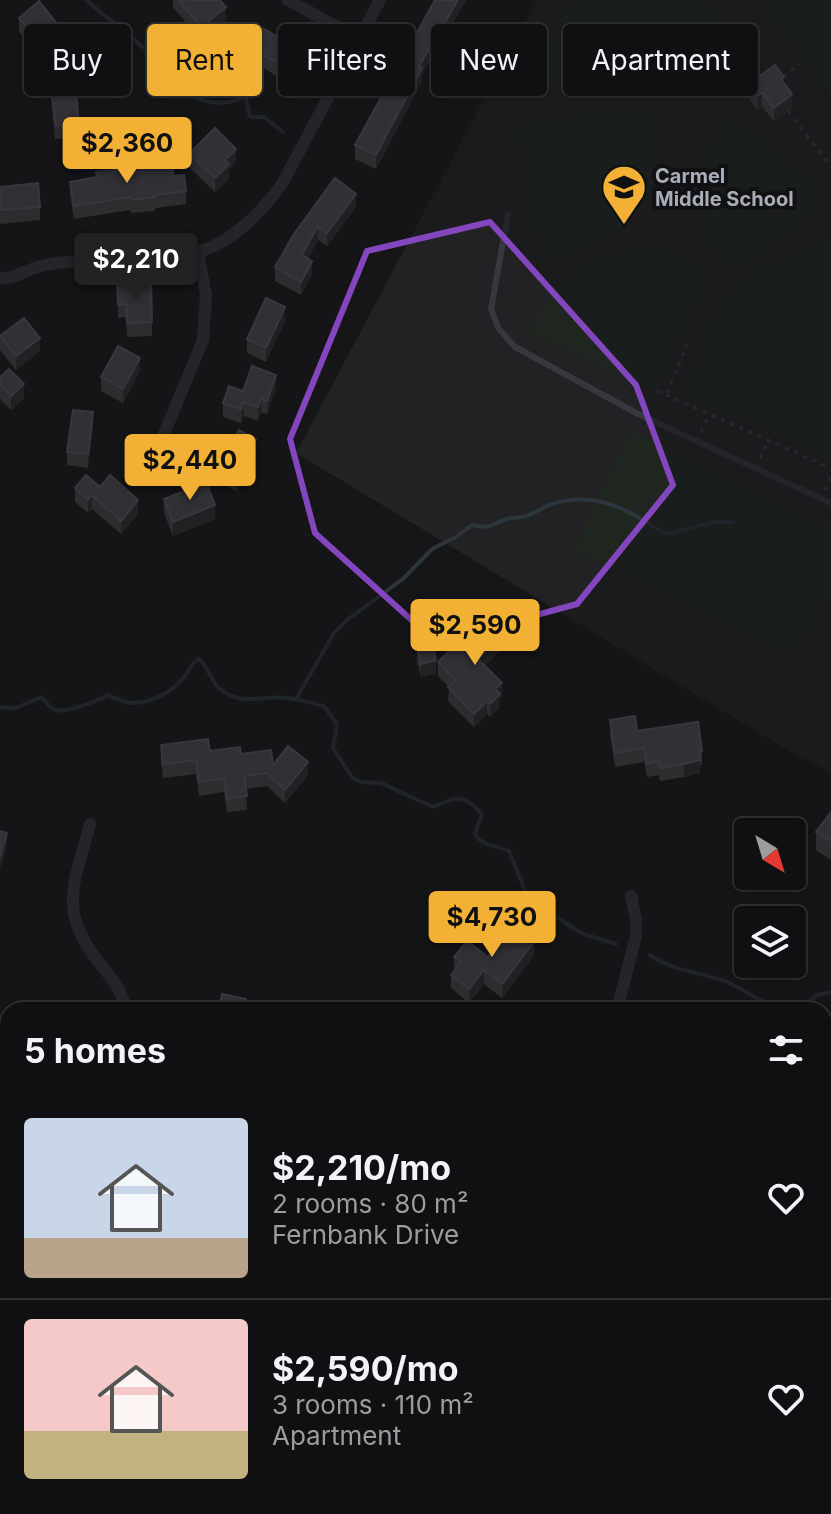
<!DOCTYPE html>
<html lang="en">
<head>
<meta charset="utf-8">
<style>
  :root { --surface:#101012; --page:#1e1e20; --text:#f1f3f6; --muted:#9c9d9f; --line:#303032; --accent:#f2b134 }
  body { margin:0; font-family:Inter,sans-serif; background:var(--page); color:var(--text); height:100vh; display:flex; flex-direction:column; font-size:30px; white-space:nowrap }
  * { box-sizing:border-box; margin:0 }
  p { font-size:26px; color:var(--muted) }
  .icon { flex:none; width:44px; height:44px; fill:none; stroke:currentColor; stroke-width:2; stroke-linecap:round; stroke-linejoin:round }
  .map { position:relative; flex:1; overflow:hidden }
  .side { position:absolute; left:0px; top:1002px; width:832px; height:512px; display:flex; flex-direction:column; background:var(--surface); border-radius:24px 24px 0 0; box-shadow:0 2px 6px #0004,0 0 0 2px var(--line) }
  .side>* { flex:none }
  .guide { position:absolute; left:24px; top:24px; width:784px; height:72px; display:flex; gap:16px }
  .needle { width:52px; rotate:142deg }
  .tools { position:absolute; left:734px; top:818px; display:grid; gap:16px }
  .tools a { display:grid; place-items:center; width:72px; height:72px; border-radius:8px; background:var(--surface); box-shadow:0 2px 6px #0004,0 0 0 2px var(--line); font-size:40px }
  .price { position:absolute; translate:-50% -68px; padding:0 18px; border-radius:8px; background:var(--accent); color:#111; font-size:26px; line-height:52px; filter:drop-shadow(0 2px 4px #0008) }
  .price::after { content:''; position:absolute; left:50%; top:48px; width:24px; height:18px; margin-left:-12px; background:inherit; clip-path:polygon(0 0,100% 0,50% 100%) }
  .price.selected { background:#222; color:#fff }
  ul { padding:0; list-style:none }
  li { display:flex; align-items:center; gap:24px; height:200px; padding:0 24px }
  li+li { border-top:2px solid var(--line) }
  li span { display:grid; place-items:center; flex:none; width:224px; height:160px; border-radius:8px; color:#555 }
  li>.icon { margin-inline-start:auto }
  span .icon { width:96px; height:96px; fill:#fffc; stroke-width:1 }
  li b { font-size:34px }
  h2 { display:flex; justify-content:space-between; align-items:center; height:96px; padding:0 24px; font-size:34px }
  .pill { padding:0 28px; border-radius:8px; background:var(--surface); box-shadow:0 2px 6px #0004,0 0 0 2px var(--line); font-size:28px; line-height:72px }
  .pill.selected { background:var(--accent); color:#111 }
  .map>svg:first-child { display:block }
  .built { fill:#222225 }
  .green { fill:#1e261f }
  .lines { fill:none; stroke-linecap:round; stroke-linejoin:round }
  .stream { stroke:#2c353c; stroke-width:4 }
  .path { stroke:#3d3f44; stroke-width:3; stroke-dasharray:4 6; stroke-linecap:butt }
  .service { stroke:#37383d; stroke-width:6 }
  .minor { stroke:#37383d; stroke-width:12 }
  .tertiary { stroke:#37383d; stroke-width:14 }
  .wall { fill:#47494d }
  .shaded-wall { fill:#2f3033 }
  .building { fill:#525359; stroke:#5f6168; stroke-width:2 }
  .marked { fill:none; stroke:#8446be; stroke-width:6; stroke-linejoin:round }
  .labels { text-anchor:middle; stroke-width:8; stroke-linejoin:round; paint-order:stroke }
  .poi-label { font-size:20px; font-weight:bold; fill:#a8adb8; stroke:#111113; text-anchor:start }
</style>
</head>
<body>
<div class="map">
<svg width="831" height="1514" viewBox="0 0 831 1514">
  <rect width="100%" height="100%" fill="#161618"/>
  <!-- built -->
  <polygon class="built" points="537,0 831,0 831,772 796,755 296,453"/>
  <!-- green -->
  <g class="green">
    <path d="M 570,0 L 698,0 L 730,18 C 714,36 699,57 680,73 C 637,110 579,95 531,79 Z"/>
    <polygon points="759,0 831,0 831,96"/>
    <path d="M 658,108 C 676,197 625,251 539,261 L 516,131 L 524,120 Z"/>
    <path d="M 734,115 L 822,188 L 823,199 L 793,234 L 737,273 C 723,265 711,251 703,237 C 678,189 698,150 734,115 Z"/>
    <polygon points="831,238 831,460 686,396 701,340 725,298 765,262"/>
    <path d="M 640,245 L 672,251 L 711,270 L 657,391 L 528,332 C 553,286 586,252 640,245 Z"/>
    <polygon points="631,430 831,527 831,587 799,657 573,550"/>
  </g>
  <g class="lines">
    <!-- stream -->
    <g class="stream">
      <path d="M 86,0 L 155,57 C 171,90 208,114 244,97 L 246,99 L 250,117 L 264,117 L 283,132"/>
      <path d="M 296,699 L 334,633 L 347,620 L 404,578 L 432,549 L 456,537 L 472,525 C 491,529 490,525 507,519 C 513,517 520,518 526,516 C 534,514 541,508 549,505 C 596,489 627,510 666,534 L 714,522 L 733,522"/>
      <path d="M 0,707 L 16,708 L 41,697 C 46,701 50,709 56,710 C 67,713 97,701 108,695 C 115,698 124,703 132,703 C 153,703 175,691 187,673 C 191,667 191,663 199,659 C 209,668 212,683 220,689 C 242,707 263,695 287,698 C 299,699 312,703 324,706 L 337,724 L 333,748 L 352,777 L 360,782 L 381,783 L 433,807 C 456,797 464,793 482,814 L 475,833 C 481,847 496,845 509,851 L 527,895 L 537,908 L 547,911 L 583,934 L 616,944"/>
      <path d="M 650,955 C 676,973 700,971 727,982 C 750,992 766,1008 791,1010"/>
      <polyline points="795,1010 818,995 831,992"/>
    </g>
    <!-- path -->
    <g class="path">
      <polyline points="783,77 799,64"/>
      <polyline points="788,111 831,167"/>
      <polyline points="657,391 831,468"/>
      <polyline points="667,393 687,345"/>
      <polyline points="701,432 710,413"/>
      <polyline points="760,458 769,440"/>
      <polyline points="825,490 831,476"/>
    </g>
    <!-- service -->
    <polyline class="service" points="508,214 491,309 499,329 515,347 640,415 831,503"/>
    <!-- minor -->
    <g class="minor">
      <polyline points="288,0 359,39"/>
      <path d="M 0,278 C 12,279 19,274 29,270 C 41,265 53,263 66,262 C 165,254 213,278 282,184 L 380,0"/>
      <polyline points="157,451 203,340 206,295 198,253"/>
      <path d="M 90,824 C 75,882 57,910 98,961 C 110,977 123,989 125,1010"/>
      <polyline points="617,1010 636,936 636,920 631,896"/>
      <polyline points="644,1506 656,1514"/>
      <polyline points="90,1514 91,1506"/>
      <polyline points="253,1514 255,1506"/>
      <polyline points="494,1514 496,1506"/>
      <polyline points="689,1514 700,1506"/>
    </g>
    <!-- tertiary -->
    <g class="tertiary">
      <polyline points="0,1476 8,1478"/>
      <polyline points="121,1506 153,1514"/>
    </g>
  </g>
  <!-- wall -->
  <g class="wall">
    <polygon points="173,0 220,0 226,21 201,41 173,7"/>
    <polygon points="435,0 466,0 422,74 422,81 376,169 355,159 355,145"/>
    <polygon points="19,18 67,49 47,66 19,32"/>
    <polygon points="249,46 286,49 300,71 291,85 249,59"/>
    <polygon points="50,76 79,124 79,137 55,139"/>
    <polygon points="749,84 784,84 792,108 774,121 762,107 757,110 749,98"/>
    <polygon points="189,154 236,162 229,169 229,178 215,192 189,167"/>
    <polygon points="96,172 173,176 186,191 186,204 155,208 155,211 131,213 130,210 74,219 70,195 70,182 96,178"/>
    <polygon points="0,187 40,207 40,220 0,224"/>
    <polygon points="356,207 327,246 318,240 308,258 312,274 301,295 275,281 275,267 294,234"/>
    <polygon points="151,281 152,336 127,337 126,317 118,318 117,282"/>
    <polygon points="285,321 266,362 247,353 247,339"/>
    <polygon points="0,336 40,351 16,370 0,350"/>
    <polygon points="140,371 123,403 101,391 101,377"/>
    <polygon points="0,377 24,398 11,410 0,399"/>
    <polygon points="276,388 267,414 261,412 258,421 244,416 241,423 223,417 223,403 243,391"/>
    <polygon points="93,426 88,468 67,465 67,452"/>
    <polygon points="228,453 256,453 237,491 209,477 209,464"/>
    <polygon points="100,487 138,514 121,534 92,509 88,513 75,502 75,488"/>
    <polygon points="164,499 215,519 173,536 164,513"/>
    <polygon points="512,638 485,666 502,696 500,698 500,707 490,717 487,714 474,727 448,701 449,687 438,676 438,662"/>
    <polygon points="417,647 436,673 421,677 417,661"/>
    <polygon points="610,720 637,731 702,751 702,765 700,765 700,773 684,777 660,781 659,775 647,777 644,762 615,767 610,734"/>
    <polygon points="161,745 241,754 308,775 285,803 267,786 246,789 247,810 227,812 224,792 199,796 196,774 163,778 161,759"/>
    <polygon points="831,812 831,860 816,850 816,832"/>
    <polygon points="534,955 502,998 484,984 469,1003 451,988 451,975 454,970 454,957"/>
    <polygon points="8,1101 8,1164 0,1163 0,1110"/>
    <polygon points="824,1164 831,1166 831,1203 824,1201"/>
    <polygon points="0,1317 8,1319 8,1352 0,1350"/>
  </g>
  <!-- shaded-wall -->
  <g class="shaded-wall">
    <polygon points="458,0 466,0 422,74 422,81 376,169 376,155 419,66"/>
    <polygon points="226,7 226,21 201,41 201,27"/>
    <polygon points="67,36 67,49 47,66 47,52"/>
    <polygon points="300,57 300,71 291,85 291,71"/>
    <polygon points="762,93 762,107 757,110 757,96"/>
    <polygon points="792,94 792,108 774,121 774,108"/>
    <polygon points="236,149 236,162 229,169 229,178 215,192 215,178 225,160"/>
    <polygon points="356,194 356,207 327,246 327,233"/>
    <polygon points="318,226 318,240 302,268 302,255"/>
    <polygon points="312,261 312,274 301,295 301,282"/>
    <polygon points="285,307 285,321 266,362 266,348"/>
    <polygon points="40,338 40,351 16,370 16,356"/>
    <polygon points="140,358 140,371 123,403 123,389"/>
    <polygon points="276,375 276,388 267,414 267,401"/>
    <polygon points="24,384 24,398 11,410 11,396"/>
    <polygon points="261,398 261,412 258,421 258,407"/>
    <polygon points="244,402 244,416 241,423 241,409"/>
    <polygon points="93,412 93,426 88,468 88,454"/>
    <polygon points="256,439 256,453 237,491 237,478"/>
    <polygon points="92,495 92,509 88,513 88,500"/>
    <polygon points="138,500 138,514 121,534 121,521"/>
    <polygon points="215,505 215,519 173,536 173,522"/>
    <polygon points="512,624 512,638 478,673 478,659"/>
    <polygon points="436,660 436,673 421,677 421,664"/>
    <polygon points="502,683 502,696 500,698 500,707 490,717 490,704 495,689"/>
    <polygon points="487,701 487,714 474,727 474,714"/>
    <polygon points="700,760 700,773 684,777 684,764"/>
    <polygon points="308,762 308,775 285,803 285,790"/>
    <polygon points="7,833 7,846 0,870 0,857"/>
    <polygon points="534,942 534,955 502,998 502,984"/>
    <polygon points="484,970 484,984 469,1003 469,989"/>
    <polygon points="6,1234 6,1248 0,1273 0,1259"/>
    <polygon points="775,1506 778,1506 778,1514 771,1514"/>
  </g>
  <!-- building -->
  <g class="building">
    <polygon points="179,0 220,0 226,7 201,27"/>
    <polygon points="435,0 458,0 419,66 422,68 376,155 355,145"/>
    <polygon points="39,1 67,36 47,52 19,18"/>
    <polygon points="261,27 286,42 283,47 300,57 291,71 249,46"/>
    <polygon points="775,65 784,77 781,79 792,94 774,108 762,93 757,96 749,84"/>
    <polygon points="74,75 79,124 55,125 50,76"/>
    <polygon points="215,128 236,149 225,160 229,164 215,178 189,154"/>
    <polygon points="172,165 173,176 184,175 186,191 155,195 155,197 131,200 130,197 74,206 70,182 97,177 96,172"/>
    <polygon points="335,178 356,194 327,233 318,226 302,255 312,261 301,282 275,267 294,234"/>
    <polygon points="38,183 40,207 0,210 0,187"/>
    <polygon points="151,281 152,322 127,323 126,304 118,304 117,282"/>
    <polygon points="266,298 285,307 266,348 247,339"/>
    <polygon points="24,318 40,338 16,356 0,336"/>
    <polygon points="118,346 140,358 123,389 101,377"/>
    <polygon points="252,366 276,375 267,401 261,398 258,407 244,402 241,409 223,403 229,386 243,391"/>
    <polygon points="9,369 24,384 11,396 0,385 0,377"/>
    <polygon points="73,410 93,412 88,454 67,452"/>
    <polygon points="239,430 256,439 237,478 209,464 217,447 228,453"/>
    <polygon points="86,475 100,487 110,475 138,500 121,521 92,495 88,500 75,488"/>
    <polygon points="206,482 215,505 173,522 164,499"/>
    <polygon points="500,612 512,624 478,659 502,683 495,689 500,694 490,704 487,701 474,714 448,687 455,680 438,662 454,646 460,652"/>
    <polygon points="432,643 436,660 421,664 417,647"/>
    <polygon points="635,716 637,731 698,722 702,751 699,752 700,760 684,764 660,768 659,761 647,764 644,748 615,753 610,720"/>
    <polygon points="208,739 210,751 240,747 241,754 271,750 273,765 288,746 308,762 285,790 267,773 244,776 247,796 227,799 224,779 199,782 196,760 163,764 161,745"/>
    <polygon points="831,812 831,841 816,832"/>
    <polygon points="0,831 7,833 0,857"/>
    <polygon points="513,926 534,942 502,984 484,970 469,989 451,975 461,962 454,957 467,941 488,957"/>
    <polygon points="222,994 246,999 244,1010 212,1010 213,1007 219,1008"/>
    <polygon points="44,1004 57,1010 41,1010"/>
    <polygon points="756,1005 769,1010 754,1010"/>
    <polygon points="2,1100 8,1101 8,1151 0,1149 0,1110"/>
    <polygon points="824,1164 831,1166 831,1190 824,1188"/>
    <polygon points="0,1232 6,1234 0,1259"/>
    <polygon points="0,1317 8,1319 8,1339 0,1337"/>
    <polygon points="0,1505 25,1514 0,1514"/>
    <polygon points="542,1506 562,1506 561,1508 584,1514 587,1506 617,1506 645,1514 540,1514"/>
    <polygon points="740,1506 775,1506 771,1512 774,1514 734,1514"/>
  </g>
  <!-- marked area -->
  <path d="M0 0H831V1514H0ZM 490,222 L 636,385 L 673,485 L 577,604 L 436,642 L 315,533 L 290,439 L 367,251 Z" fill="#161618" fill-opacity=".55" fill-rule="evenodd"/>
  <path class="marked" d="M 490,222 L 636,385 L 673,485 L 577,604 L 436,642 L 315,533 L 290,439 L 367,251 Z"/>
  <!-- icons -->
  <defs>
    <g id="school-pin" transform="scale(2.3)"><path d="M0 17L-7.5 6A9.5 9.5 0 1 1 7.5 6Z" fill="#f2b134" stroke="#111113"/><path d="M0-5L7-2L0 1L-7-2ZM-4 1L0 2.5L4 1V4Q0 6-4 4Z" fill="#111"/></g>
  </defs>
  <g fill-rule="evenodd">
    <use href="#school-pin" x="624" y="187"/>
  </g>
  <g class="labels">
    <!-- poi labels -->
    <g class="poi-label">
      <text x="655" y="183">Carmel<tspan x="655" dy="23">Middle School</tspan></text>
    </g>
  </g>
</svg>
<div class="tools">
<a><svg class="needle" viewBox="-14 -14 28 28"><path d="M0-13l5 13h-10z" fill="#e53935"/><path d="M0 13l5-13h-10z" fill="#9c9d9f"/></svg></a>
<a><svg class="icon" aria-label="layers" viewBox="0 0 24 24"><path d="M12 4l9 5-9 5-9-5zM3 14l9 5 9-5"/></svg></a>
</div>
<b class="price" style="left:127px;top:185px">$2,360</b>
<b class="price selected" style="left:136px;top:301px">$2,210</b>
<b class="price" style="left:190px;top:502px">$2,440</b>
<b class="price" style="left:475px;top:667px">$2,590</b>
<b class="price" style="left:492px;top:959px">$4,730</b>
<div class="guide">
<a class="pill">Buy</a>
<a class="pill selected">Rent</a>
<a class="pill">Filters</a>
<a class="pill">New</a>
<a class="pill">Apartment</a>
</div>
<section class="side">
<h2>5 homes<svg class="icon" aria-label="filters" viewBox="0 0 24 24"><path d="M4 7h16M4 17h16"/><circle cx="9" cy="7" r="2"/><circle cx="15" cy="17" r="2"/></svg></h2>
<ul>
<li><span style="background:linear-gradient(#c9d6e8 75%,#b9a48a 0)"><svg class="icon" aria-label="home" viewBox="0 0 24 24"><path d="M3 11l9-7 9 7M6 9v11h12V9"/></svg></span><div><b>$2,210/mo</b><p>2 rooms · 80 m²</p><p>Fernbank Drive</p></div><svg class="icon" aria-label="heart" viewBox="0 0 24 24"><path d="M12 20l-8-8c-3-5 5-10 8-4 3-6 11-1 8 4z"/></svg></li>
<li><span style="background:linear-gradient(#f6c9c9 70%,#c2b280 0)"><svg class="icon" aria-label="home" viewBox="0 0 24 24"><path d="M3 11l9-7 9 7M6 9v11h12V9"/></svg></span><div><b>$2,590/mo</b><p>3 rooms · 110 m²</p><p>Apartment</p></div><svg class="icon" aria-label="heart" viewBox="0 0 24 24"><path d="M12 20l-8-8c-3-5 5-10 8-4 3-6 11-1 8 4z"/></svg></li>
</ul>
</section>
</div>
</body>
</html>
